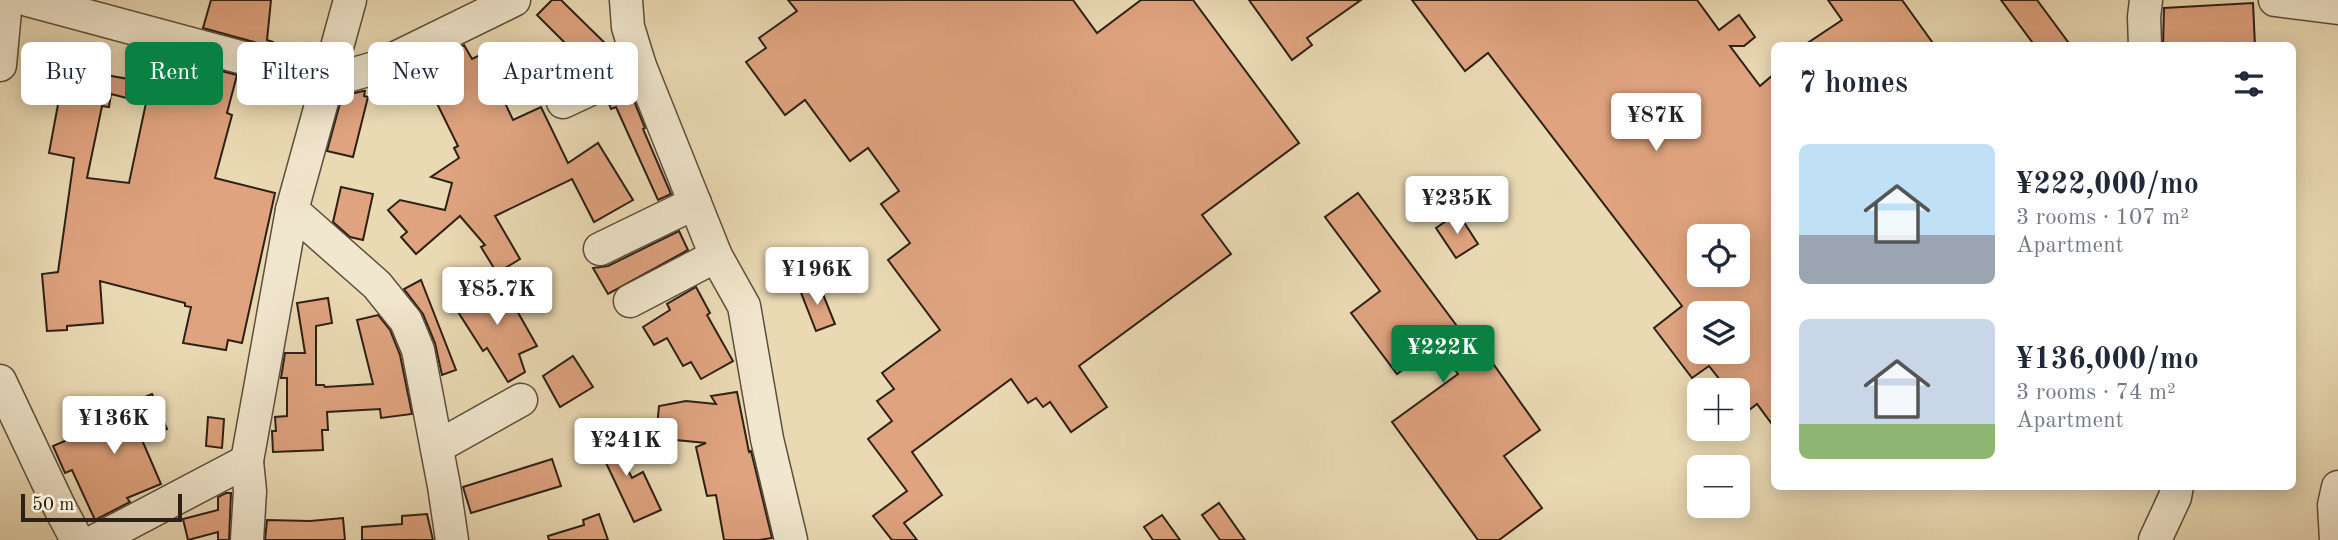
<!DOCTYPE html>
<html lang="en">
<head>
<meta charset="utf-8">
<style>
  :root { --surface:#fff; --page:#f2f2f3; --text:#1f2937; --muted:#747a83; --accent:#0b8043 }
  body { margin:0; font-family:"Old Standard TT",serif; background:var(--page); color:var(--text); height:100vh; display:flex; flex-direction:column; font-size:26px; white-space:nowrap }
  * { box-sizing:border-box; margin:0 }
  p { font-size:23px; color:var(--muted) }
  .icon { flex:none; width:38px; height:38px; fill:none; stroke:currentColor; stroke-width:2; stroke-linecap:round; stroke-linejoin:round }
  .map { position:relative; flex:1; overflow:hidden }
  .details { position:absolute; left:1771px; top:42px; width:525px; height:448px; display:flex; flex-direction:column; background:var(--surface); border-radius:10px; box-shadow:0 4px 18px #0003 }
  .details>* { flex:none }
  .hud { position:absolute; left:21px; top:42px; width:665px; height:63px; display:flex; gap:14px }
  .fabs { position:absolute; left:1687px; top:224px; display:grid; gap:14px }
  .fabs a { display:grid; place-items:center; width:63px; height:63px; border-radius:10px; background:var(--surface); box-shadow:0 4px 18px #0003; font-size:35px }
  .scale { position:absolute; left:21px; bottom:18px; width:161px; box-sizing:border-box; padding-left:7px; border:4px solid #2d2015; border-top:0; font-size:19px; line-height:24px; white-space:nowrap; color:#2d2015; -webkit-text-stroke:5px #f1e7ce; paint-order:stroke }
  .price { position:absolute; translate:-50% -60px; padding:0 16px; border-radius:7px; background:#fff; color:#222; font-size:23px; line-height:46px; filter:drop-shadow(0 2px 4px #0008) }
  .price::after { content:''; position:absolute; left:50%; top:42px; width:21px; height:16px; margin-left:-10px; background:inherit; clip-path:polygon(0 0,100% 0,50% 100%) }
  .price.selected { background:var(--accent); color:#fff }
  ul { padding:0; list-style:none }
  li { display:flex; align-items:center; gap:21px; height:175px; padding:0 28px }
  li span { display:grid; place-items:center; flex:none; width:196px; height:140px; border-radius:10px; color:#555 }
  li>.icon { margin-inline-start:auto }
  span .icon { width:84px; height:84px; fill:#fffc; stroke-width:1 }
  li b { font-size:30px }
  h2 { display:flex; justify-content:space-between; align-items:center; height:84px; padding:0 28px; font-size:30px }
  .tag { padding:0 24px; border-radius:10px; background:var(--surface); box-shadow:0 4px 18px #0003; font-size:24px; line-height:63px }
  .tag.selected { background:var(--accent); color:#fff }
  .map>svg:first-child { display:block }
  .building { fill:#dfa37f; stroke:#2d2015; stroke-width:2; fill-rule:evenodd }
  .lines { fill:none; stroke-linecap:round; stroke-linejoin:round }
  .minor-casing { stroke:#5c4e3d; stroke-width:35 }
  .minor { stroke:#f1e7ce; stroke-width:32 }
</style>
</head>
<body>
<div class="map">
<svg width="2338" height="540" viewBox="0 0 2338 540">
  <rect width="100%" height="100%" fill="#eadab4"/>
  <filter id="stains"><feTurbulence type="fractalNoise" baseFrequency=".00286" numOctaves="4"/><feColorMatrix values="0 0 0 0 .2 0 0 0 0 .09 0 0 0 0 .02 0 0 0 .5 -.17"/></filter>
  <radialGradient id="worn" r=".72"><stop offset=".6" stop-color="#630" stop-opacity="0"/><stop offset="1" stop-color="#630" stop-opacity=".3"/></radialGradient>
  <!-- building -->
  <g class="building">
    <polygon points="211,0 271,0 267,40 273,42 272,47 203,28"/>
    <polygon points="552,0 561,0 615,53 607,61 591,69 537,15"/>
    <polygon points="788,0 1073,0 1097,33 1141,0 1193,0 1299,143 1202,215 1231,254 1079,366 1107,407 1071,432 1050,402 1043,407 1036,398 1028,403 1011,379 912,452 942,495 904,523 917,540 892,540 873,516 907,491 868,439 892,421 877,401 894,389 882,373 940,330 888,260 910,243 881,204 899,191 868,148 850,161 805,100 785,115 746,62 766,48 759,38 797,11"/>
    <polygon points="1249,0 1361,0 1307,38 1312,45 1292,60"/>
    <path d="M 1412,0 L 1697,0 L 1719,30 L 1739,15 L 1755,37 L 1744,46 L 1730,46 L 1760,86 L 1774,74 L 1774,427 L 1757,404 L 1745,413 L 1738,403 L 1738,390 L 1728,390 L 1709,366 L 1692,378 L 1654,328 L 1682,306 L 1488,53 L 1465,71 ZM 1699,236 L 1738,236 L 1738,275 L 1699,275 ZM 1699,313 L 1738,313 L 1738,352 L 1699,352 Z"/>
    <polygon points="1828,0 1902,0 1935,46 1803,46 1842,20"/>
    <polygon points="2001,0 2037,0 2071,46 2035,46"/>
    <polygon points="2253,3 2255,46 2163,46 2164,8"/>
    <polygon points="464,45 472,59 482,54 513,120 541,107 568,163 598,143 633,200 594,222 572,179 495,216 520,259 497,273 481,247 485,245 460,216 416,254 401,237 407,232 388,210 400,200 445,210 452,183 431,177 459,158 454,148 458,146 419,67"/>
    <path d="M 138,49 L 164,56 L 153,90 L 185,99 L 194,64 L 237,75 L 227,113 L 232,115 L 215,178 L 275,193 L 242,343 L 228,340 L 226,350 L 183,343 L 191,307 L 185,306 L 185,303 L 100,281 L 103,323 L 67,326 L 67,330 L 47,331 L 42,274 L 58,272 L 74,158 L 49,153 L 59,99 L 54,98 L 59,67 L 129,79 ZM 111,94 L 146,103 L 129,183 L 87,178 L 102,106 L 109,107 Z"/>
    <polygon points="541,59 556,85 548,91 544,101 526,68"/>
    <polygon points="363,91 365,91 364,96 368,97 353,157 327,151 342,96"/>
    <polygon points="630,91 645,128 643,129 671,194 658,200 616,107 611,109 608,101"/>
    <polygon points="341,187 373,194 363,240 350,237 333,222"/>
    <polygon points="1358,193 1474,349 1480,345 1540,430 1504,456 1542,508 1499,540 1478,540 1392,422 1458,374 1436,344 1397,374 1351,313 1380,291 1325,217"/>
    <polygon points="1458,213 1478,244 1456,258 1436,228"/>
    <polygon points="679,231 688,250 608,294 593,268 608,266"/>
    <polygon points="499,279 537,346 519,354 525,372 508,382 487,348 483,351 453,304"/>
    <polygon points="421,280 456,370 442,375 435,343 423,314 404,289"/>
    <polygon points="818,282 835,324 816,331 800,290"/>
    <polygon points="696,287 710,313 707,315 733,361 701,379 691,362 683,366 667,338 654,345 643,327 670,310 667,304"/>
    <polygon points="328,298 332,323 316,326 316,385 324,385 325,387 373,384 357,320 378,315 390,330 400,355 412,414 381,418 380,409 327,412 328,430 322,430 323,450 273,452 272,431 276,431 275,417 287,416 287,378 281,378 285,353 305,353 297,303"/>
    <polygon points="573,356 593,387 560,407 543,376"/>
    <polygon points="737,392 749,452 751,451 772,538 759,540 724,540 716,495 707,496 696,447 706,443 656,438 659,406 686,401 716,404 711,396"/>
    <polygon points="152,394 167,429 142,440 161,484 127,498 130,502 95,520 72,470 65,473 53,446 86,432 82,423"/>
    <polygon points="208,417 224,419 222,448 206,446"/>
    <polygon points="603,422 632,478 643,472 661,510 634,522 590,429"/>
    <polygon points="552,459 561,486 471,513 463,487"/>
    <polygon points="226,493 231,493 229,540 218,540 218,532 188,540 183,519 218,510 218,497"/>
    <polygon points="1219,503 1245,540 1220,540 1202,515"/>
    <polygon points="427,514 433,540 362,540 362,527 402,524 402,516"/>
    <polygon points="599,514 608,540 549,540 548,536 584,525 583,520"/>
    <polygon points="1162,515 1180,540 1153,540 1144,527"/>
    <polygon points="343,518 345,540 265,540 267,520 310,521"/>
  </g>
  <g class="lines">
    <!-- minor casing -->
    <g class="minor-casing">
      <g id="minor">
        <polyline points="28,0 329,81 375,68 514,0"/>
        <polyline points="626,0 628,27 640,66 716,256 744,306 767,439 791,540"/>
        <polyline points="2275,0 2338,8"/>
        <polyline points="2145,46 2144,17 2146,0"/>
        <polyline points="0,65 6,0"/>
        <polyline points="563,102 640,66"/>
        <polyline points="292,210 377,285 406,321 418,350 444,486 452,540"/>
        <polyline points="600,249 695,203"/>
        <polyline points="630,301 716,256"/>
        <polyline points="0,381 59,506 77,540"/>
        <polyline points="437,447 521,400"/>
        <polyline points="97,540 247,461"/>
        <polyline points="247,540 250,491 247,461 292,210 350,0"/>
        <polyline points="2155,540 2175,497 2177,486"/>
        <polyline points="2336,540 2334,505 2338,487"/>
      </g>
    </g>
    <!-- minor -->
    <use href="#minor" class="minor"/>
  </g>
  <rect width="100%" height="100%" filter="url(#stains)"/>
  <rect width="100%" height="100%" fill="url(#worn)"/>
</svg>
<div class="fabs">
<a><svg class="icon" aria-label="locate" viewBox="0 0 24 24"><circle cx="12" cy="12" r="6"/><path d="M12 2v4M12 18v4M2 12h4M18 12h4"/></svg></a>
<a><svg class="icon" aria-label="layers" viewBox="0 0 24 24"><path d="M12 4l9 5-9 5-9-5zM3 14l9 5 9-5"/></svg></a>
<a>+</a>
<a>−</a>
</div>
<div class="scale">50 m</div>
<b class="price" style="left:1656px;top:153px">¥87K</b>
<b class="price" style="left:1457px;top:236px">¥235K</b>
<b class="price" style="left:817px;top:307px">¥196K</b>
<b class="price" style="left:497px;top:327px">¥85.7K</b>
<b class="price selected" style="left:1443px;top:385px">¥222K</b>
<b class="price" style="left:114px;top:456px">¥136K</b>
<b class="price" style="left:626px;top:478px">¥241K</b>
<div class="hud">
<a class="tag">Buy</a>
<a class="tag selected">Rent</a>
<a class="tag">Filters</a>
<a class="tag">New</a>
<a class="tag">Apartment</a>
</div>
<section class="details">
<h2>7 homes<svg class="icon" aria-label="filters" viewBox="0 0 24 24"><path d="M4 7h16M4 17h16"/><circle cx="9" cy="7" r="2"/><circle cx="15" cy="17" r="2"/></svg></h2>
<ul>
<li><span style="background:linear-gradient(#bfe0f5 65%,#9aa5b1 0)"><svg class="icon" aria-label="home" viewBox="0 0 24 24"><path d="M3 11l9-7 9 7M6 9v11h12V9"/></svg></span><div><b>¥222,000/mo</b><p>3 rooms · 107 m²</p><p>Apartment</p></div></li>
<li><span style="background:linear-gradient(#c9d6e8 75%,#8fb573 0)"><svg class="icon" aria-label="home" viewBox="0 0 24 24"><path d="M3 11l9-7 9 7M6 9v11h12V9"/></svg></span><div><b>¥136,000/mo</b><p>3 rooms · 74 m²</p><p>Apartment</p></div></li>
</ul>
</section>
</div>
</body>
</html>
